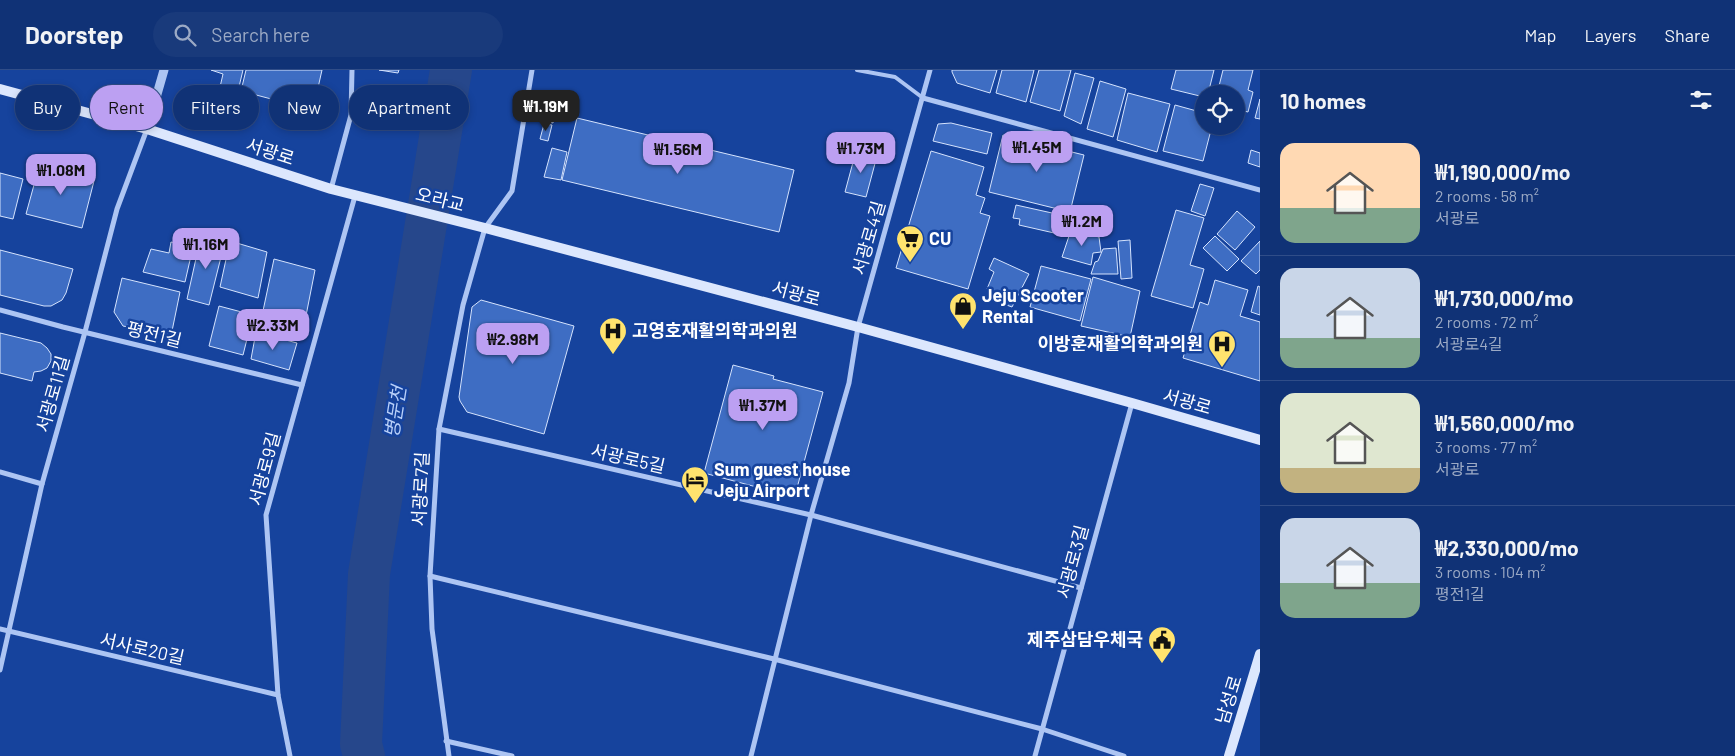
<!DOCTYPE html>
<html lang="en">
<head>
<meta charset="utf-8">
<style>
  :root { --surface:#103276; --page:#193a7b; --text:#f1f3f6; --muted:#9caac5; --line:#304d88; --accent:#bca0f2 }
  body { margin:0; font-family:Barlow,"Noto Sans KR",sans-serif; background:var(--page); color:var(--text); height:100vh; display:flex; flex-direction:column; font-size:19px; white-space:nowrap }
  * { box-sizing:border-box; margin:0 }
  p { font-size:16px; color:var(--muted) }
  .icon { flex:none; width:28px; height:28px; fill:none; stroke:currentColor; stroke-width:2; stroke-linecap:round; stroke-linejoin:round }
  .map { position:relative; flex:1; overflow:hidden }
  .panel { display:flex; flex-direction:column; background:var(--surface); width:475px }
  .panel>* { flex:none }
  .hud { position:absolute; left:15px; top:15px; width:475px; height:45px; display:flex; gap:10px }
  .fabs { position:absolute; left:1195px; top:15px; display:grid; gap:10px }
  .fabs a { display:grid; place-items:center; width:50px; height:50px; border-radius:50%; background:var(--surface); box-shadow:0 2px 8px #0003,0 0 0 1px var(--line); font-size:25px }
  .price { position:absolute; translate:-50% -42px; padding:0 11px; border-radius:10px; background:var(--accent); color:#111; font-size:16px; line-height:32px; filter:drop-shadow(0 1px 2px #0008) }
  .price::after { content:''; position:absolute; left:50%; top:30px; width:15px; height:11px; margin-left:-8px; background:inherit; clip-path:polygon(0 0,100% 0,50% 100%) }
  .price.selected { background:#222; color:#fff }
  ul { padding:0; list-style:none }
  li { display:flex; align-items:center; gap:15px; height:125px; padding:0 20px }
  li+li { border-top:1px solid var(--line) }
  li span { display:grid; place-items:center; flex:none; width:140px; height:100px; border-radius:15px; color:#555 }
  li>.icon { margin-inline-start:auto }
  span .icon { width:60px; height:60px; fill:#fffc; stroke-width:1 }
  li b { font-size:21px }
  h2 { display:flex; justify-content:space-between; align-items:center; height:60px; padding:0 20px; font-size:21px }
  .tag { padding:0 18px; border-radius:22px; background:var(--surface); box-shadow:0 2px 8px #0003,0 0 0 1px var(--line); font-size:18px; line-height:45px }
  .tag.selected { background:var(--accent); color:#111 }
  header { display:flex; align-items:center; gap:30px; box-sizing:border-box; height:70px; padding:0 25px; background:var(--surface); border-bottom:1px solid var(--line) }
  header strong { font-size:24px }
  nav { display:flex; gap:28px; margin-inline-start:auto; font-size:18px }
  .search { width:350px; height:45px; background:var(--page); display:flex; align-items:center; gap:12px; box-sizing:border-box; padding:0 18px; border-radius:28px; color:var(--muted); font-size:19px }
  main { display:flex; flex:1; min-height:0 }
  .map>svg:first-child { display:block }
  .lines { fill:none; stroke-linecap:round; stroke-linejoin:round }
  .river { stroke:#26478b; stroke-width:42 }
  .building { fill:#3e6dc3; stroke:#d5e3fd }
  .service { stroke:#adc5f3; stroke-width:4 }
  .minor { stroke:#adc5f3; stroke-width:5 }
  .tertiary { stroke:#adc5f3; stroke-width:9 }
  .secondary { stroke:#dce7fd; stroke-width:10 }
  .labels { text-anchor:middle; stroke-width:5; stroke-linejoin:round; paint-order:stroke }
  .street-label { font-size:18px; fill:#fff; stroke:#16439d }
  .poi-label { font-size:18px; font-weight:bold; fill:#fff; stroke:#16439d; text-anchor:start }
  .water-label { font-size:19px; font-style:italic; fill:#b9d0f9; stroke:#16439d }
</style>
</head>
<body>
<header>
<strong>Doorstep</strong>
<div class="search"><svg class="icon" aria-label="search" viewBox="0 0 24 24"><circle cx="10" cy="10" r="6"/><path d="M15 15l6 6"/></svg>Search here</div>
<nav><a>Map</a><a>Layers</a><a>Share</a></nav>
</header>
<main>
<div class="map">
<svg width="1260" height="686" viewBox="0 0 1260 686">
  <rect width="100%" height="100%" fill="#16439d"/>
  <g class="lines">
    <!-- river -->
    <polyline class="river" points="364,686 361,674 369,504 451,0"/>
  </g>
  <!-- building -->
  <g class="building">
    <polygon points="211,0 243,0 238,21 220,17 223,4"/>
    <polygon points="246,0 322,0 313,40 241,21"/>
    <polygon points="379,0 399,0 398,3"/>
    <polygon points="952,0 997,0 990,23 957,13 952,2"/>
    <polygon points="1002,0 1034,0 1026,32 996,23"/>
    <polygon points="1039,0 1071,0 1060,41 1030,32"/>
    <polygon points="1176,0 1214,0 1208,24 1204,24 1204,27 1171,19"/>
    <polygon points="1223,0 1253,0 1248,20 1253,22 1248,42 1236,39 1236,24 1217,24"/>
    <polygon points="1075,3 1094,8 1081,54 1064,46"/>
    <polygon points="1100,11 1126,19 1113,67 1087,59"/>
    <polygon points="1128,23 1170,34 1157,82 1117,70"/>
    <polygon points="552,24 559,25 553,53 545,51"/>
    <polygon points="1260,29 1260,49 1255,48"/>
    <polygon points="1175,35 1204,43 1204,56 1212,56 1203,91 1163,81"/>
    <polygon points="577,48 794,100 779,162 562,110"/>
    <polygon points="951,53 992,63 987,84 933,71 938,54"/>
    <polygon points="544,54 552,55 548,71 540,69"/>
    <polygon points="1003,65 1084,85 1070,142 989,122"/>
    <polygon points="552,78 567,82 561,110 544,107"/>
    <polygon points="1251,80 1260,83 1260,97 1248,93"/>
    <polygon points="856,81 877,86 866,127 845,122"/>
    <polygon points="931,81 984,97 976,125 985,128 980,143 990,146 968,219 896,198"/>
    <polygon points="40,93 95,107 82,158 26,144"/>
    <polygon points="0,103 23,109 13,149 0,146"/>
    <polygon points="1200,114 1214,118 1205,146 1191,141"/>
    <polygon points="1016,135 1070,147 1063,165 1019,155 1020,149 1013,148"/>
    <polygon points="1176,140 1204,148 1190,195 1204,199 1193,238 1151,226"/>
    <polygon points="1237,141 1255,157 1235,180 1217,164"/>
    <polygon points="1071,160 1099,167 1101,182 1093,183 1091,195 1062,187"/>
    <polygon points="201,166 225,171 209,235 187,229"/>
    <polygon points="1215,166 1239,189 1227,201 1203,178"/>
    <polygon points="1130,170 1132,208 1121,209 1118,171"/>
    <polygon points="230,171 267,182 258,228 220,217"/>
    <polygon points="1260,171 1260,200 1256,204 1241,191"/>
    <polygon points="171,172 193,177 185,212 143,202 151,179 169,183"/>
    <polygon points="1116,178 1118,204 1091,204 1095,192 1098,191 1103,179"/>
    <polygon points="0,180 73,199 66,223 62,230 51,236 44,236 0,225"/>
    <polygon points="994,188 1029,204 1012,237 990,229 993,222 987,219 994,202 989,199"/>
    <polygon points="274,189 315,200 302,266 260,255"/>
    <polygon points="1041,196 1091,209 1080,251 1030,237"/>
    <polygon points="1093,207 1140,221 1130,267 1081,256"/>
    <polygon points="122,208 180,222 171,266 123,256 114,242"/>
    <polygon points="1215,210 1248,220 1240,246 1260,252 1260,311 1183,288 1200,232 1208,235"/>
    <polygon points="1258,216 1260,217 1260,245 1251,242"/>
    <polygon points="481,230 574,256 544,364 467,342 460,331 459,327 472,237"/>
    <polygon points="219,236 253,245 243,285 209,276"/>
    <polygon points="256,262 297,273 289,300 251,289"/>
    <polygon points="0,263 41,273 47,278 51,284 51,291 47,298 41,301 34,302 32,311 0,303"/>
    <polygon points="733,295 774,306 773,309 823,322 797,418 789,423 779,423 704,403"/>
  </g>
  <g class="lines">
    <!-- service -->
    <polyline class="service" points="857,0 895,7 923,28"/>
    <!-- minor -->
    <g class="minor">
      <polyline points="923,28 1260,120"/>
      <polyline points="331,119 351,45 352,0"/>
      <polyline points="0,240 63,257 302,315"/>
      <polyline points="439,359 811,445 1081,518"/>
      <polyline points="0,402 42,414"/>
      <polyline points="430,506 774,589 1042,659 1124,686"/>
      <polyline points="0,559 278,625"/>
      <polyline points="0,600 42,414 85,262 117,139 147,59"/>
      <polyline points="446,671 512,686"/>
      <polyline points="290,686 278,625 266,445 355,126"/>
      <polyline points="449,686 432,559 430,506 439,359 463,235 485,158 512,121 532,0"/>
      <polyline points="751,686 811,445 849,313 858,257 930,0"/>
      <polyline points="1035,686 1132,333"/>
    </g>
    <!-- tertiary -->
    <polyline class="tertiary" points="147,59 164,0"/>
    <!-- secondary -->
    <g class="secondary">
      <polyline points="0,19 147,59 331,119 485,158 858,257 1132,333 1260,370"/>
      <polyline points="1229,686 1260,584"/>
    </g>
  </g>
  <!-- icons -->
  <defs>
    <g id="supermarket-pin" transform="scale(1.4375)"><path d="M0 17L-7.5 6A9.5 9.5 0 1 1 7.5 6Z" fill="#ffe36e" stroke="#16439d"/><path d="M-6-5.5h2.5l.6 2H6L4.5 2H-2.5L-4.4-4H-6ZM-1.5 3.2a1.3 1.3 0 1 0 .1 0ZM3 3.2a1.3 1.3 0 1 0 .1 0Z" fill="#111"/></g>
    <g id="shop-pin" transform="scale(1.4375)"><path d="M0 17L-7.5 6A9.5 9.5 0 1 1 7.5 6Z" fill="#ffe36e" stroke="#16439d"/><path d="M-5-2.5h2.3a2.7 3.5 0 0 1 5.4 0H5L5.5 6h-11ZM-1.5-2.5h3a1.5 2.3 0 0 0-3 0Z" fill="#111"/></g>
    <g id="hospital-pin" transform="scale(1.4375)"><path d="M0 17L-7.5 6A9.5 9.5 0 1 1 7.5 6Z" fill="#ffe36e" stroke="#16439d"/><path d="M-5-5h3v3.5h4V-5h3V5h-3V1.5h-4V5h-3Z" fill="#111"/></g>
    <g id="hotel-pin" transform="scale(1.4375)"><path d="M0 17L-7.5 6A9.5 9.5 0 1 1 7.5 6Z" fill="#ffe36e" stroke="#16439d"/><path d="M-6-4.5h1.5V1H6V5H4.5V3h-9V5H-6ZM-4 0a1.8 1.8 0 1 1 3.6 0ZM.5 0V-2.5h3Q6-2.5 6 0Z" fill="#111"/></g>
    <g id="civic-pin" transform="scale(1.4375)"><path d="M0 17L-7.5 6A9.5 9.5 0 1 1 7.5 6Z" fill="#ffe36e" stroke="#16439d"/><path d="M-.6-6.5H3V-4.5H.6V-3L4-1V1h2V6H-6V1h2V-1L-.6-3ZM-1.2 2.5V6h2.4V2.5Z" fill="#111"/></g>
  </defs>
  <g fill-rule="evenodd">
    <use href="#supermarket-pin" x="910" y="169"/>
    <use href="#shop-pin" x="963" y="236"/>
    <use href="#hospital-pin" x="613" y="261"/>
    <use href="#hospital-pin" x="1222" y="274"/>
    <use href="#hotel-pin" x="695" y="410"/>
    <use href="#civic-pin" x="1162" y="570"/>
  </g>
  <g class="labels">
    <!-- street labels -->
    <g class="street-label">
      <text transform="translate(270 82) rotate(18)" y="6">서광로</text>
      <text transform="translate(440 130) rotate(14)" y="6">오라교</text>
      <text transform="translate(869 168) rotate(-74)" y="6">서광로4길</text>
      <text transform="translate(796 224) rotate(15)" y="6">서광로</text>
      <text transform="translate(154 265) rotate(14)" y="6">평전1길</text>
      <text transform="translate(53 324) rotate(-74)" y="6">서광로11길</text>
      <text transform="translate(1187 332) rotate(16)" y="6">서광로</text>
      <text transform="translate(628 389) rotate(13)" y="6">서광로5길</text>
      <text transform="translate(265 399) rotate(-75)" y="6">서광로9길</text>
      <text transform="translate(421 419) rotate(-87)" y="6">서광로7길</text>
      <text transform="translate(1073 492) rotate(-75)" y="6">서광로3길</text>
      <text transform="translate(142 579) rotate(13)" y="6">서사로20길</text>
      <text transform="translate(1229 630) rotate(-73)" y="6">남성로</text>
    </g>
    <!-- poi labels -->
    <g class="poi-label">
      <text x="929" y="175">CU</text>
      <text x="982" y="232">Jeju Scooter<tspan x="982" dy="21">Rental</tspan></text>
      <text x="632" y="267">고영호재활의학과의원</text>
      <text x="1203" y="280" text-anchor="end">이방훈재활의학과의원</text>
      <text x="714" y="406">Sum guest house<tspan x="714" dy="21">Jeju Airport</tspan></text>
      <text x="1143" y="576" text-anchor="end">제주삼담우체국</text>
    </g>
    <!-- water labels -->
    <g class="water-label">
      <text transform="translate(395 342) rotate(-81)" y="7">병문천</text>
    </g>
  </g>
</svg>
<div class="fabs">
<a><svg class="icon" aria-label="locate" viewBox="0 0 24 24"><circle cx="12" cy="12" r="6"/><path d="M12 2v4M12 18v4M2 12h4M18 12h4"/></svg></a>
</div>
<b class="price selected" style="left:546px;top:62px">₩1.19M</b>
<b class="price" style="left:1037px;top:103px">₩1.45M</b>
<b class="price" style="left:861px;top:104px">₩1.73M</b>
<b class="price" style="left:678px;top:105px">₩1.56M</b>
<b class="price" style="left:61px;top:126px">₩1.08M</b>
<b class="price" style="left:1082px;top:177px">₩1.2M</b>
<b class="price" style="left:206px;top:200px">₩1.16M</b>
<b class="price" style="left:273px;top:281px">₩2.33M</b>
<b class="price" style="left:513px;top:295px">₩2.98M</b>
<b class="price" style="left:763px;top:361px">₩1.37M</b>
<div class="hud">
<a class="tag">Buy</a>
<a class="tag selected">Rent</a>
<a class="tag">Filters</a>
<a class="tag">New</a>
<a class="tag">Apartment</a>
</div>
</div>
<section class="panel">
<h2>10 homes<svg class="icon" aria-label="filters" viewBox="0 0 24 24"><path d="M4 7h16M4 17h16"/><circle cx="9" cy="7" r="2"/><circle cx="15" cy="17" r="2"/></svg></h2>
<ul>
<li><span style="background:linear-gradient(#ffd9b3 65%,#7fa58c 0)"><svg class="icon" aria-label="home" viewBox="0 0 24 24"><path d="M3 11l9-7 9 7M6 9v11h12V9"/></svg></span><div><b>₩1,190,000/mo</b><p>2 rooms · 58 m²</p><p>서광로</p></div></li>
<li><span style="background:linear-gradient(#c9d6e8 70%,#7fa58c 0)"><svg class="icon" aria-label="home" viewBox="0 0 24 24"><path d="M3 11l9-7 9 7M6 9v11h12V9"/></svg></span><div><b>₩1,730,000/mo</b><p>2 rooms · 72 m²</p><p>서광로4길</p></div></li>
<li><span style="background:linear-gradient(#dfe7d0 75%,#c2b280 0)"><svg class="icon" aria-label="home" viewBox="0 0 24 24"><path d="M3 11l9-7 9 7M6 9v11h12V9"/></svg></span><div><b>₩1,560,000/mo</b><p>3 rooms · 77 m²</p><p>서광로</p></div></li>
<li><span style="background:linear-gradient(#c9d6e8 65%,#7fa58c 0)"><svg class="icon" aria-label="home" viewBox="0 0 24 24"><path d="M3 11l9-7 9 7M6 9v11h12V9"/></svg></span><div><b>₩2,330,000/mo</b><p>3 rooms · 104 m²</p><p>평전1길</p></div></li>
</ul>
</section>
</main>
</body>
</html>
